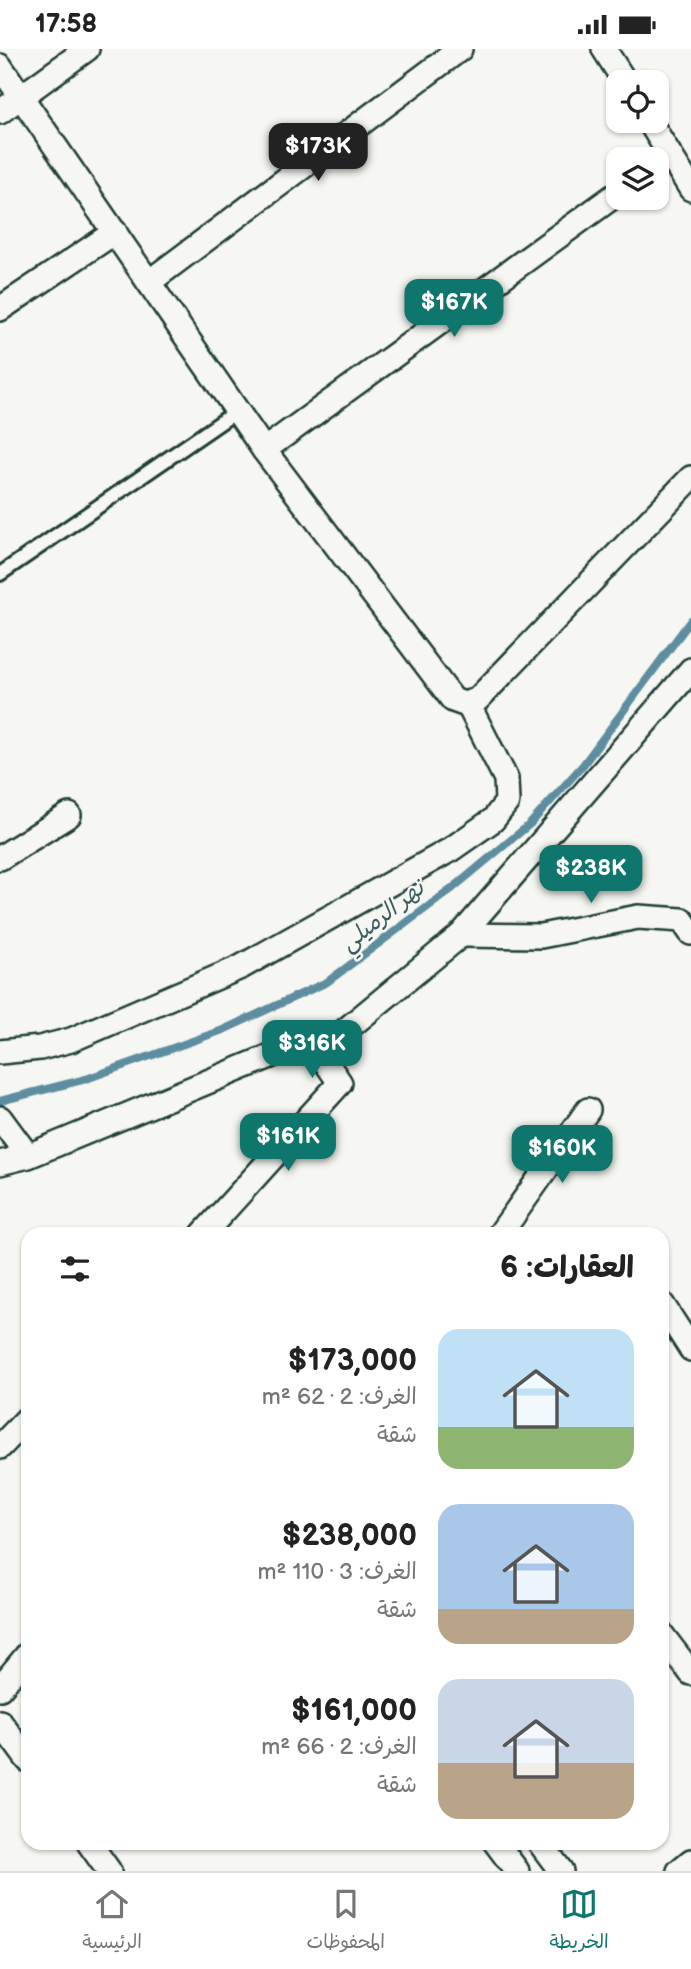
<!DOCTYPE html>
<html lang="ar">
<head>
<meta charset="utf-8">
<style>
  :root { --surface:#fff; --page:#f2f2f2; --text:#222; --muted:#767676; --line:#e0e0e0; --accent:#0f766e }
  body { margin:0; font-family:"Balsamiq Sans","Playpen Sans Arabic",sans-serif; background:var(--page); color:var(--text); direction:rtl; height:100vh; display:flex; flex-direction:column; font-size:26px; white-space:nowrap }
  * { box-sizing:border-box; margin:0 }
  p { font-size:23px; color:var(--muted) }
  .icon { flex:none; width:38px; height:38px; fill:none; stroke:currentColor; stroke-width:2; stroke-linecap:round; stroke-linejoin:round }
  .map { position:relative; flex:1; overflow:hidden; direction:ltr }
  .panel { position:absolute; left:21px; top:1178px; width:648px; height:623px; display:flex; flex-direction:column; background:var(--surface); border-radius:21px; box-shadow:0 2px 5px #0004; direction:rtl }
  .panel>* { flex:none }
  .buttons { position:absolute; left:606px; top:21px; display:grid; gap:14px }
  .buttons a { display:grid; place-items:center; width:63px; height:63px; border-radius:14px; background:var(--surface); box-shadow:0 2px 5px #0004; font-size:35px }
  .price { position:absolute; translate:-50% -60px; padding:0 16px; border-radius:14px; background:var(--accent); color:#fff; font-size:23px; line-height:46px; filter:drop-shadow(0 2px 4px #0008) }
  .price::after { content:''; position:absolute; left:50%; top:42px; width:21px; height:16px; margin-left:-10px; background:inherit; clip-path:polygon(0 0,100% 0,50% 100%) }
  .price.active { background:#222; color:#fff }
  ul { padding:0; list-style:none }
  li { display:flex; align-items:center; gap:21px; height:175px; padding:0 35px }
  li span { display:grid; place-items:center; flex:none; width:196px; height:140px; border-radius:21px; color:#555 }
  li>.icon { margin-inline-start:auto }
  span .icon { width:84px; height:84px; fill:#fffc; stroke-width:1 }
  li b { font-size:30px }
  h2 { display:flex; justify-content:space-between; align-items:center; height:84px; padding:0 35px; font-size:30px }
  .status { display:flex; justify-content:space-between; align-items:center; height:49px; padding:0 35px; background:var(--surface); direction:ltr }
  .status svg { height:19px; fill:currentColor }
  .tab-bar { display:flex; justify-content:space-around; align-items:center; height:98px; border-top:2px solid var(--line); background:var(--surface); font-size:19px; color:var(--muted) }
  .tab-bar a { display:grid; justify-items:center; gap:4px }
  .tab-bar .active { color:var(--accent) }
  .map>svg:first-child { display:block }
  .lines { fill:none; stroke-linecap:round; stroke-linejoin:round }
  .stream { stroke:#5d8d9f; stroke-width:8 }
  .service-casing { stroke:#1f3d34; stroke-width:18 }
  .minor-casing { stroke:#1f3d34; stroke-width:28 }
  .service { stroke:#f6f6f2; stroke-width:12 }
  .minor { stroke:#f6f6f2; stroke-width:23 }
  .labels { text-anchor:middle; stroke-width:5; stroke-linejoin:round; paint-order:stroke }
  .water-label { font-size:23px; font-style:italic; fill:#395e60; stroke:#f6f6f2 }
</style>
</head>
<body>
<div class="status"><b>17:58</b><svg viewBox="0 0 49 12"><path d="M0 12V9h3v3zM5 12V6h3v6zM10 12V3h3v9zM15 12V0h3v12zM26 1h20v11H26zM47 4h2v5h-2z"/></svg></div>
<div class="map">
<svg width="691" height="1822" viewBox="0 0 691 1822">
  <rect width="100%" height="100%" fill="#f6f6f2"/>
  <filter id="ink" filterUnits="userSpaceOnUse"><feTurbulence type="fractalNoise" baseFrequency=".0143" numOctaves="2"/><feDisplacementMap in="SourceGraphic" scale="14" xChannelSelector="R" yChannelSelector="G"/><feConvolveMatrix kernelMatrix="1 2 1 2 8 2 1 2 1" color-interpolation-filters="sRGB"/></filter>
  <g filter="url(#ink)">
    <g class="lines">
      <!-- stream -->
      <polyline class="stream" points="0,1052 86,1030 223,981 327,933 453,839 530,775 583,716 691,571"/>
      <!-- service casing -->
      <g class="service-casing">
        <polyline id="service" points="0,525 237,362"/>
      </g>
      <!-- minor casing -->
      <g class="minor-casing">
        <g id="minor">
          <polyline points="604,0 625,33"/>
          <polyline points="0,17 264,401 453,651 464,655 477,651 691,429"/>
          <polyline points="0,63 87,0"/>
          <polyline points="649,72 691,140"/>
          <polyline points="149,233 460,0"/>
          <polyline points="0,260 115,183"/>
          <polyline points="264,401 618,144"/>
          <polyline points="0,809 69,766"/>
          <polyline points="461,886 541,887 638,868 682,871 691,884"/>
          <polyline points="0,1003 40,999 71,991 241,918 450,801 493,771 507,753 506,730 468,655"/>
          <polyline points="0,1069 28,1107"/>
          <polyline points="0,1114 28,1107 285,1001 319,1003 461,886 691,621"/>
          <polyline points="203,1185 340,1034 319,1003"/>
          <polyline points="500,1185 588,1061"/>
          <polyline points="662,1255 691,1300"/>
          <polyline points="0,1398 28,1369"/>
          <polyline points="662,1586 691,1624"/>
          <polyline points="0,1639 28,1605"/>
          <polyline points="0,1673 28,1711"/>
          <polyline points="89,1794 109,1822"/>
          <polyline points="496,1794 517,1822"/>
          <polyline points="540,1794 561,1822"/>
          <polyline points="679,1822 691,1812"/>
        </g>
      </g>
      <!-- service -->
      <use href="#service" class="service"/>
      <!-- minor -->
      <use href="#minor" class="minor"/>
    </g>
  </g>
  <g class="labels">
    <!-- water labels -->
    <g class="water-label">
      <text transform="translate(382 866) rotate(-38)" y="8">نهر الرميلي</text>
    </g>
  </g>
</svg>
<div class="buttons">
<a><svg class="icon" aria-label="locate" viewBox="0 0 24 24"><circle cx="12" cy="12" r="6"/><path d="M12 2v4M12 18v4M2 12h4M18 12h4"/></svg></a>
<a><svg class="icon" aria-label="layers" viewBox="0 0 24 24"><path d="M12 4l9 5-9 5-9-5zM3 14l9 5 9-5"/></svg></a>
</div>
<b class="price active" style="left:318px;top:134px">$173K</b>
<b class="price" style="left:454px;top:290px">$167K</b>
<b class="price" style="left:591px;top:856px">$238K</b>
<b class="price" style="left:312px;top:1031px">$316K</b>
<b class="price" style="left:288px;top:1124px">$161K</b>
<b class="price" style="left:562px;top:1136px">$160K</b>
<section class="panel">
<h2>العقارات: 6<svg class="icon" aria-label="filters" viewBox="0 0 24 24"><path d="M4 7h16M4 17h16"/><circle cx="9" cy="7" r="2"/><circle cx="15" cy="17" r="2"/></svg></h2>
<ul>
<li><span style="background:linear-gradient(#bfe0f5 70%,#8fb573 0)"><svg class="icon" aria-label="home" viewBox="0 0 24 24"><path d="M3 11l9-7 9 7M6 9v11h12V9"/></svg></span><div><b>$173,000</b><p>الغرف: 2 · 62 m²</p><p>شقة</p></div></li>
<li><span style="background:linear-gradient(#a9c7e8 75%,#b9a48a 0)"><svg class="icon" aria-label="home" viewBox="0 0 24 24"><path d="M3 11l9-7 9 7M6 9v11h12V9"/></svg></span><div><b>$238,000</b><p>الغرف: 3 · 110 m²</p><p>شقة</p></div></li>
<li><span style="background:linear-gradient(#c9d6e8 60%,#b9a48a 0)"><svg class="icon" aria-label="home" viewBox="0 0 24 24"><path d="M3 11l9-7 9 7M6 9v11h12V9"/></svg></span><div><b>$161,000</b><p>الغرف: 2 · 66 m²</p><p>شقة</p></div></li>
</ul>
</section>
</div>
<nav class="tab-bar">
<a class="active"><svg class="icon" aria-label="map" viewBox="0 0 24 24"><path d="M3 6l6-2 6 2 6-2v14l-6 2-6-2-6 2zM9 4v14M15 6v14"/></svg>الخريطة</a>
<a><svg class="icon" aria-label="saved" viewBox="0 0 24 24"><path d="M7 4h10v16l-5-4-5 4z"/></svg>المحفوظات</a>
<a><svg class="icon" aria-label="home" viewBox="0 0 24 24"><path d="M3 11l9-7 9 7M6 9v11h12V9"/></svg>الرئيسية</a>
</nav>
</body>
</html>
